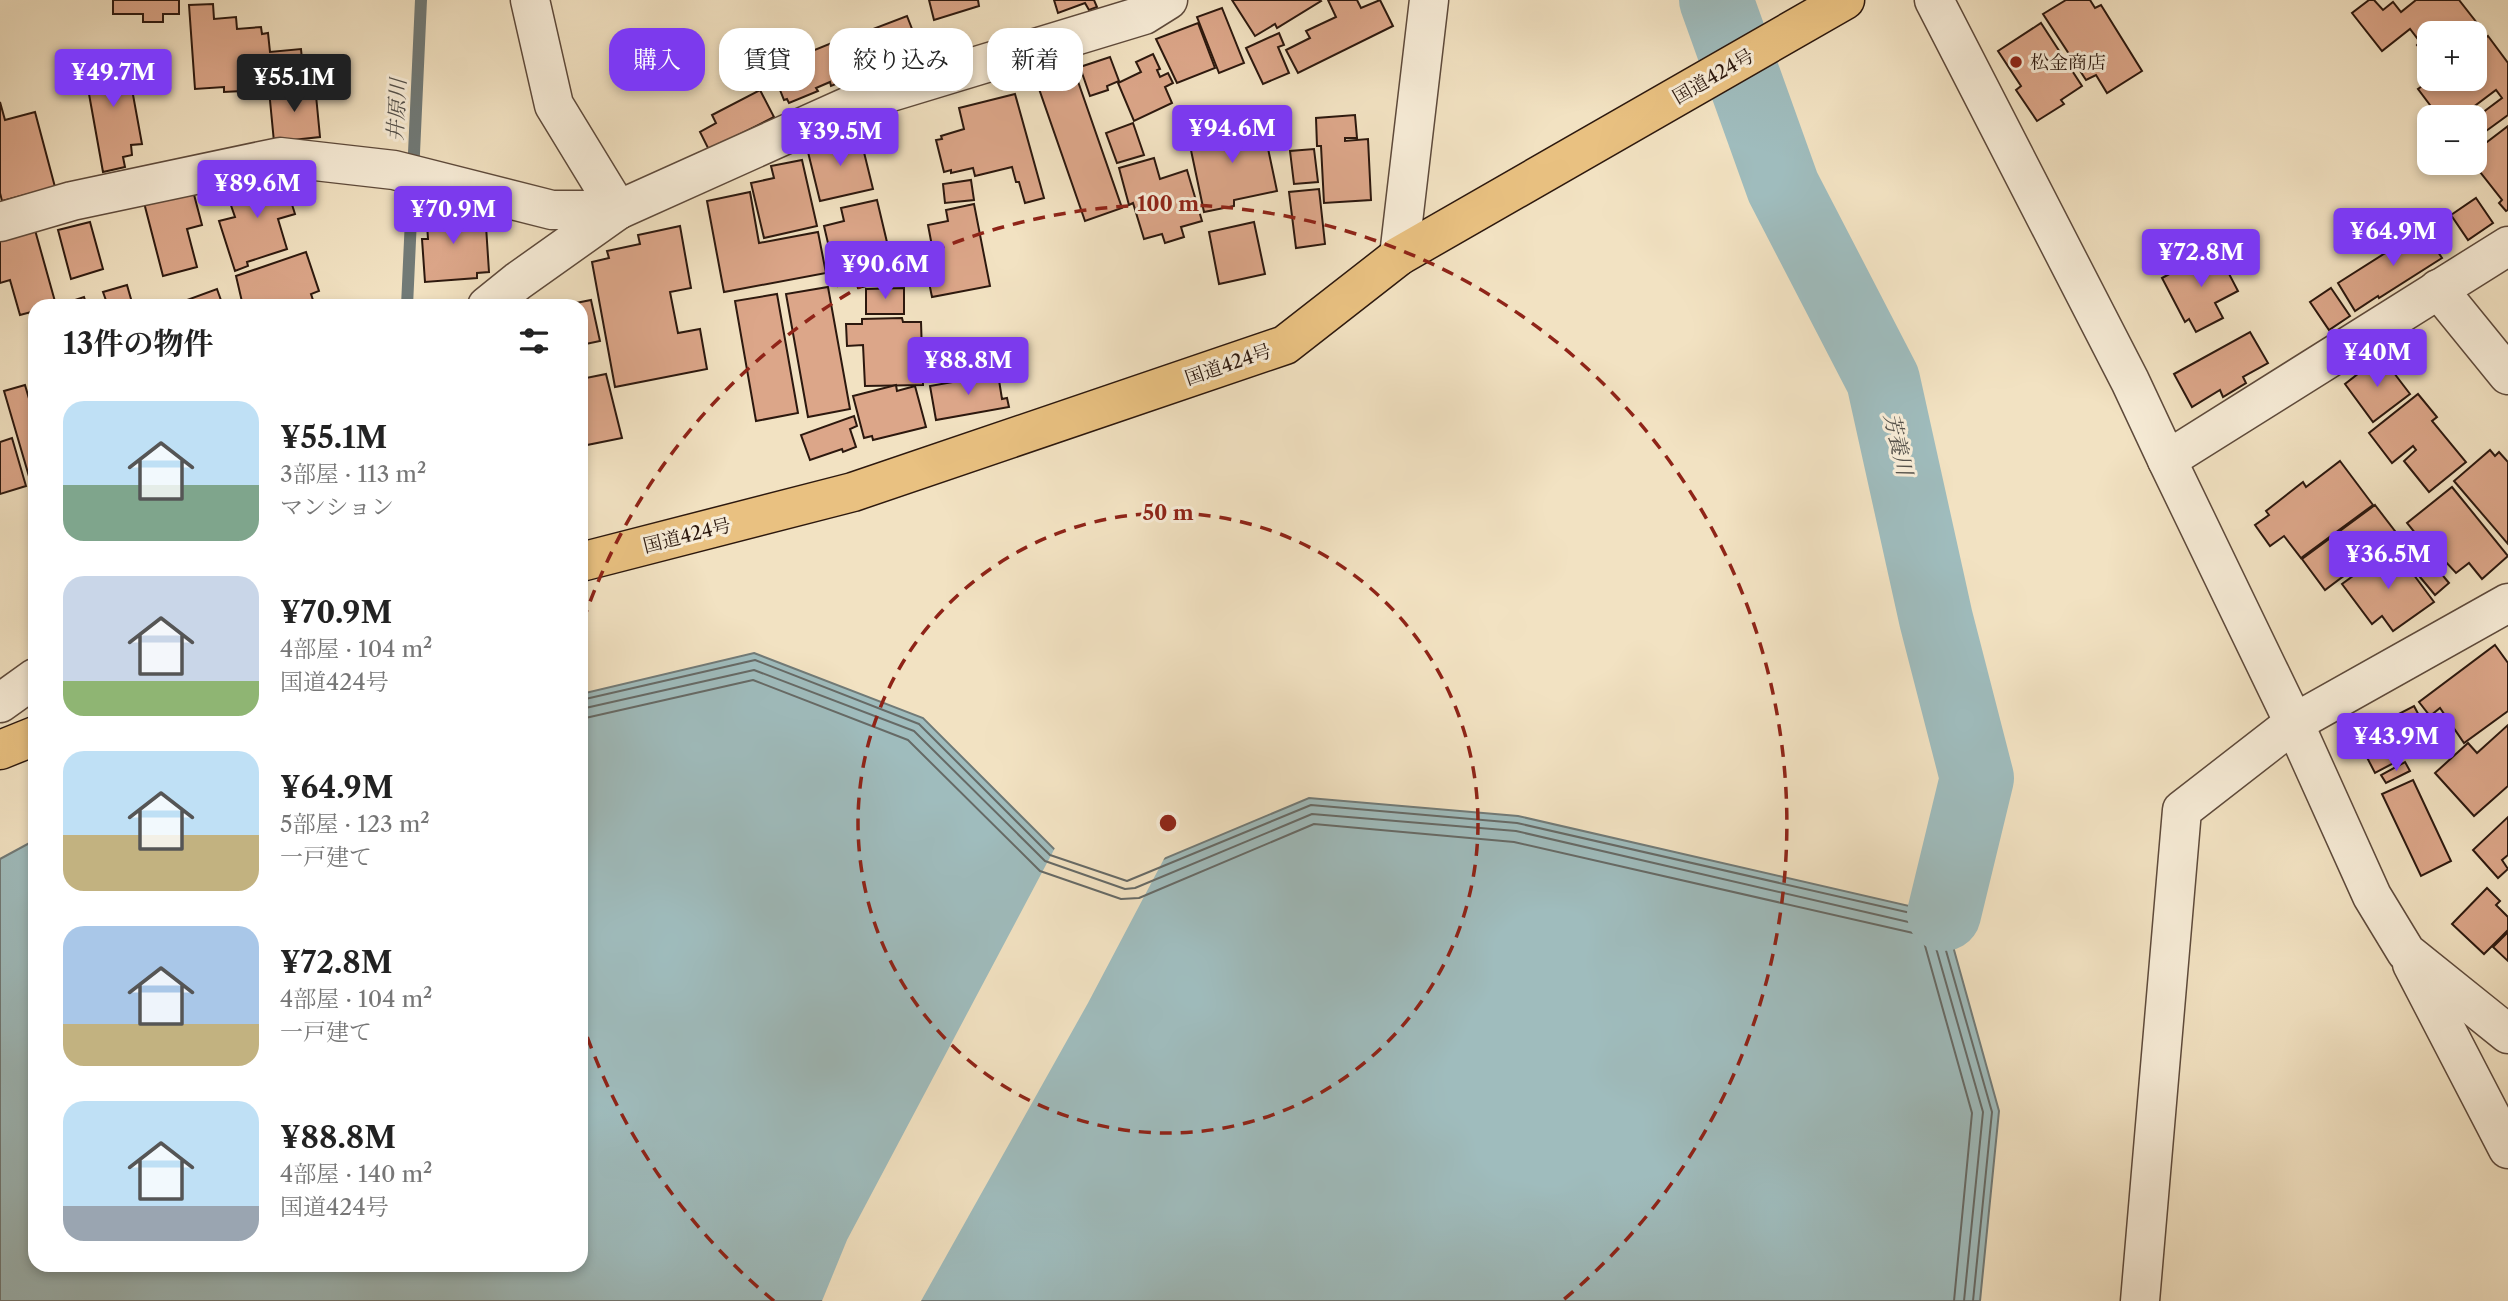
<!DOCTYPE html>
<html lang="ja">
<head>
<meta charset="utf-8">
<style>
  :root { --surface:#fff; --page:#f6f6f6; --text:#222; --muted:#767676; --accent:#7c3aed }
  body { margin:0; font-family:"Libre Caslon Text","Noto Serif JP",serif; background:var(--page); color:var(--text); height:100vh; display:flex; flex-direction:column; font-size:26px; white-space:nowrap }
  * { box-sizing:border-box; margin:0 }
  p { font-size:23px; color:var(--muted) }
  .icon { flex:none; width:38px; height:38px; fill:none; stroke:currentColor; stroke-width:2; stroke-linecap:round; stroke-linejoin:round }
  .map { position:relative; flex:1; overflow:hidden }
  .drawer { position:absolute; left:28px; top:299px; width:560px; height:973px; display:flex; flex-direction:column; background:var(--surface); border-radius:21px; box-shadow:0 4px 10px #0003 }
  .drawer>* { flex:none }
  .hud { position:absolute; left:609px; top:28px; width:665px; height:63px; display:flex; gap:14px }
  .buttons { position:absolute; left:2417px; top:21px; display:grid; gap:14px }
  .buttons a { display:grid; place-items:center; width:70px; height:70px; border-radius:14px; background:var(--surface); box-shadow:0 4px 10px #0003; font-size:35px }
  .price { position:absolute; translate:-50% -60px; padding:0 16px; border-radius:7px; background:var(--accent); color:#fff; font-size:23px; line-height:46px; filter:drop-shadow(0 2px 4px #0008) }
  .price::after { content:''; position:absolute; left:50%; top:42px; width:21px; height:16px; margin-left:-10px; background:inherit; clip-path:polygon(0 0,100% 0,50% 100%) }
  .price.current { background:#222; color:#fff }
  ul { padding:0; list-style:none }
  li { display:flex; align-items:center; gap:21px; height:175px; padding:0 35px }
  li span { display:grid; place-items:center; flex:none; width:196px; height:140px; border-radius:21px; color:#555 }
  li>.icon { margin-inline-start:auto }
  span .icon { width:84px; height:84px; fill:#fffc; stroke-width:1 }
  li b { font-size:30px }
  h2 { display:flex; justify-content:space-between; align-items:center; height:84px; padding:0 35px; font-size:30px }
  .chip { padding:0 24px; border-radius:21px; background:var(--surface); box-shadow:0 4px 10px #0003; font-size:24px; line-height:63px }
  .chip.current { background:var(--accent); color:#fff }
  .map>svg:first-child { display:block }
  .water { fill:#9fbcbd; stroke:#717a77; stroke-width:2 }
  .pier { fill:#f2e2c2 }
  .lines { fill:none; stroke-linecap:round; stroke-linejoin:round }
  .shore { stroke:#666a66; stroke-width:2 }
  .stream { stroke:#717a77; stroke-width:12 }
  .river { stroke:#9fbcbd; stroke-width:74 }
  .building { fill:#dca689; stroke:#2c180e; stroke-width:2 }
  .minor-casing { stroke:#5e4a3b; stroke-width:41 }
  .tertiary-casing { stroke:#5e4a3b; stroke-width:41 }
  .trunk-casing { stroke:#2c180e; stroke-width:41 }
  .minor { stroke:#f7ecd7; stroke-width:38 }
  .tertiary { stroke:#f7ecd7; stroke-width:38 }
  .trunk { stroke:#e9c181; stroke-width:38 }
  .ring { fill:none; stroke:#8f2418; stroke-width:3.5; stroke-dasharray:12 9 }
  .poi-dot { fill:#8f2418; stroke:#f7ecd7; stroke-width:2.5 }
  .labels { text-anchor:middle; stroke-width:6; stroke-linejoin:round; paint-order:stroke }
  .poi-label { font-size:19px; fill:#2c180e; stroke:#f7ecd7; text-anchor:start }
  .street-label { font-size:19px; fill:#2c180e; stroke:#f7ecd7 }
  .water-label { font-size:21px; font-style:italic; fill:#54514b; stroke:#f7ecd7 }
  .centre { fill:#8f2418; stroke:#f7ecd7; stroke-width:3.5 }
  .ring-label { font-size:21px; text-anchor:middle; font-weight:bold; fill:#8f2418; stroke:#f7ecd7; stroke-width:6; stroke-linejoin:round; paint-order:stroke }
</style>
</head>
<body>
<div class="map">
<svg width="2508" height="1301" viewBox="0 0 2508 1301">
  <rect width="100%" height="100%" fill="#f2e2c2"/>
  <filter id="stains"><feTurbulence type="fractalNoise" baseFrequency=".00286" numOctaves="4"/><feColorMatrix values="0 0 0 0 .2 0 0 0 0 .09 0 0 0 0 .02 0 0 0 .5 -.17"/></filter>
  <radialGradient id="worn" r=".72"><stop offset=".6" stop-color="#630" stop-opacity="0"/><stop offset="1" stop-color="#630" stop-opacity=".3"/></radialGradient>
  <!-- water -->
  <polygon class="water" points="754,653 923,718 1054,849 1128,874 1309,798 1518,816 1944,914 1999,1111 1980,1301 0,1301 0,859 35,840 35,1265 581,1265 581,694"/>
  <!-- pier -->
  <polygon class="pier" points="1056,846 1128,870 1166,855 1088,1003 921,1301 822,1301 847,1240"/>
  <g class="lines">
    <!-- shore -->
    <g class="shore">
      <polyline points="581,700 755,660 919,724 1050,855 1127,881 1311,805 1517,823 1937,919 1992,1112 1973,1301"/>
      <polyline points="581,709 754,670 914,731 1045,861 1125,889 1135,888 1312,814 1516,831 1930,927 1983,1112 1964,1301"/>
      <polyline points="581,719 753,680 908,740 1040,871 1121,899 1139,898 1314,824 1514,842 1922,935 1972,1113 1954,1301"/>
    </g>
    <!-- stream -->
    <polyline class="stream" points="407,306 421,0"/>
    <!-- river -->
    <polyline class="river" points="1716,0 1783,187 1883,380 1936,619 1977,778 1944,914"/>
  </g>
  <!-- building -->
  <g class="building">
    <polygon points="113,0 179,0 179,14 163,14 163,22 143,22 143,14 113,14"/>
    <polygon points="929,0 978,0 979,6 934,20"/>
    <polygon points="1054,0 1094,0 1097,7 1089,10 1085,3 1058,13"/>
    <polygon points="1232,0 1320,0 1321,1 1277,28 1275,24 1255,36"/>
    <polygon points="1328,0 1357,0 1361,8 1380,0 1393,26 1298,73 1286,50 1310,38 1306,31 1336,17"/>
    <polygon points="2066,0 2090,0 2095,8 2101,5 2142,71 2107,93 2096,75 2086,80 2043,14"/>
    <polygon points="2369,0 2374,0 2383,10 2393,2 2401,12 2416,0 2459,0 2477,23 2463,33 2429,33 2429,60 2417,45 2420,42 2410,29 2382,51 2352,13"/>
    <polygon points="213,4 214,19 236,17 237,29 261,27 262,34 268,33 270,52 301,49 304,81 242,86 242,91 224,92 224,87 195,89 189,5"/>
    <polygon points="1222,8 1244,63 1219,73 1197,17"/>
    <polygon points="907,16 921,52 866,74 852,37"/>
    <polygon points="1198,23 1215,68 1177,83 1156,39"/>
    <polygon points="2041,23 2082,86 2061,100 2064,104 2037,121 2016,90 2021,86 1998,51"/>
    <polygon points="1279,33 1284,45 1278,47 1289,73 1263,84 1246,48"/>
    <polygon points="2488,36 2508,63 2508,115 2482,134 2474,124 2474,119 2502,98 2496,90 2460,117 2439,117 2418,89 2432,79 2474,79 2474,46"/>
    <polygon points="844,38 859,75 831,86 830,82 816,88 818,91 789,103 787,99 784,100 778,85 782,83 775,66"/>
    <polygon points="108,51 108,54 125,51 142,144 131,145 132,155 123,157 125,167 103,172 89,94 110,91 107,77 89,81 84,55"/>
    <polygon points="1153,54 1160,69 1157,70 1160,77 1168,73 1173,83 1165,87 1172,103 1134,121 1118,83 1141,72 1136,62"/>
    <polygon points="1110,57 1119,81 1107,86 1108,90 1090,96 1080,67"/>
    <polygon points="1074,70 1122,208 1085,221 1037,83"/>
    <polygon points="315,85 320,137 274,142 269,90"/>
    <polygon points="760,90 774,117 709,150 700,132 716,123 712,115"/>
    <polygon points="1015,94 1044,198 1025,203 1019,182 1016,182 1012,167 975,176 973,168 951,173 951,170 944,172 936,140 942,139 941,136 964,129 959,108"/>
    <polygon points="0,102 5,120 35,112 55,187 2,201 0,193"/>
    <polygon points="1355,115 1357,138 1345,138 1345,141 1368,139 1371,200 1324,203 1321,146 1317,146 1316,118"/>
    <polygon points="1262,120 1277,191 1234,200 1234,206 1204,212 1188,136"/>
    <polygon points="1133,123 1144,155 1117,163 1106,133"/>
    <polygon points="2508,126 2508,210 2506,211 2499,203 2502,200 2473,163 2474,163 2474,152"/>
    <polygon points="860,136 873,189 820,201 807,148"/>
    <polygon points="1314,149 1318,182 1294,184 1290,151"/>
    <polygon points="1154,158 1160,179 1187,170 1202,221 1181,227 1184,237 1165,243 1162,234 1144,239 1133,203 1129,205 1119,168"/>
    <polygon points="802,160 817,226 764,238 751,183 774,178 771,166"/>
    <polygon points="282,173 295,214 278,219 287,249 247,262 248,266 235,271 219,221 235,217 226,191"/>
    <polygon points="971,180 974,200 945,203 943,184"/>
    <polygon points="192,187 202,225 187,229 197,267 163,276 142,195"/>
    <polygon points="1319,189 1325,244 1296,248 1289,192"/>
    <polygon points="750,192 759,243 818,232 826,273 724,292 707,201"/>
    <polygon points="2476,198 2493,223 2468,240 2451,215"/>
    <polygon points="459,200 461,229 486,226 489,272 477,273 477,278 425,282 422,239 428,239 427,224 433,224 431,202"/>
    <polygon points="877,200 895,276 874,281 875,284 858,288 856,282 838,286 824,226 844,221 841,208"/>
    <polygon points="974,204 990,286 932,297 925,263 935,262 928,225 948,221 946,210"/>
    <polygon points="90,222 103,269 71,279 58,230"/>
    <polygon points="1254,222 1265,274 1219,284 1209,232"/>
    <polygon points="2431,224 2445,247 2438,252 2442,258 2379,298 2378,296 2355,311 2338,283"/>
    <polygon points="680,226 691,288 670,292 678,333 700,329 707,369 615,387 592,262 609,258 607,251 640,244 638,235"/>
    <polygon points="35,230 56,305 35,306 35,311 20,315 10,280 0,283 0,240"/>
    <polygon points="2216,249 2238,291 2215,303 2223,318 2196,332 2189,319 2185,322 2162,278"/>
    <polygon points="306,252 319,291 311,294 314,303 305,306 243,306 236,276"/>
    <polygon points="127,285 133,306 108,306 103,292"/>
    <polygon points="828,287 850,409 808,417 786,294"/>
    <polygon points="904,288 904,314 866,314 866,289"/>
    <polygon points="2331,288 2350,316 2329,330 2310,302"/>
    <polygon points="217,289 223,306 177,306 176,304"/>
    <polygon points="777,294 798,413 756,421 735,301"/>
    <polygon points="84,297 87,306 63,306 63,304"/>
    <polygon points="591,300 600,341 581,345 581,306 561,306"/>
    <polygon points="902,318 903,322 921,322 923,385 865,386 863,345 847,346 846,324 862,324 862,319"/>
    <polygon points="2250,332 2268,363 2243,377 2246,383 2223,397 2220,390 2192,407 2174,374"/>
    <polygon points="961,346 966,372 932,379 927,352"/>
    <polygon points="2381,356 2410,394 2373,422 2345,384"/>
    <polygon points="606,374 622,438 587,445 581,419 581,379"/>
    <polygon points="998,374 1002,399 1007,398 1009,407 936,420 930,386"/>
    <polygon points="25,385 30,402 35,401 35,497 4,391"/>
    <polygon points="896,385 897,391 915,386 926,427 873,440 872,436 864,438 853,396"/>
    <polygon points="2418,394 2437,417 2432,421 2466,462 2429,492 2404,461 2416,450 2413,446 2392,463 2369,433"/>
    <polygon points="854,416 857,426 850,429 856,447 843,452 842,449 810,460 801,435"/>
    <polygon points="12,438 26,486 0,494 0,442"/>
    <polygon points="2490,450 2495,456 2499,452 2508,462 2508,544 2454,481"/>
    <polygon points="2340,461 2373,505 2301,558 2284,536 2270,546 2255,525 2269,515 2266,511 2303,482 2306,487"/>
    <polygon points="2452,487 2508,556 2482,579 2469,563 2456,573 2445,561 2440,564 2407,523"/>
    <polygon points="2375,505 2398,535 2325,590 2302,559"/>
    <polygon points="2393,547 2434,602 2393,631 2382,616 2372,624 2342,584"/>
    <polygon points="2434,565 2449,583 2435,595 2420,577"/>
    <polygon points="2495,645 2508,663 2508,711 2464,743 2440,708 2430,716 2419,702"/>
    <polygon points="2414,706 2433,742 2375,773 2356,736"/>
    <polygon points="2508,725 2508,786 2474,816 2435,773 2468,743 2477,753"/>
    <polygon points="2405,762 2410,771 2386,783 2381,775"/>
    <polygon points="2413,780 2451,861 2421,876 2382,794"/>
    <polygon points="2508,817 2508,855 2502,860 2508,869 2498,878 2473,850"/>
    <polygon points="2487,888 2500,901 2496,905 2508,917 2508,930 2484,954 2452,924"/>
    <polygon points="2508,932 2508,961 2493,947"/>
  </g>
  <g class="lines">
    <!-- minor casing -->
    <g class="minor-casing">
      <g id="minor">
        <polyline points="530,0 554,105 618,210"/>
        <polyline points="1934,0 2130,381 2167,460 2508,246"/>
        <polyline points="0,222 72,201 280,157 394,170 552,210 618,210"/>
        <polyline points="1399,256 1429,0"/>
        <polyline points="2438,289 2508,375"/>
        <polyline points="487,306 518,281 618,210 858,102 1144,15 1168,0"/>
        <polyline points="0,703 35,678"/>
        <polyline points="2140,1301 2182,810 2294,723 2508,603"/>
      </g>
    </g>
    <!-- tertiary casing -->
    <g class="tertiary-casing">
      <g id="tertiary">
        <polyline points="2167,460 2294,723 2372,896 2406,952 2508,1034"/>
        <polyline points="2412,964 2508,1149"/>
      </g>
    </g>
    <!-- trunk casing -->
    <g class="trunk-casing">
      <g id="trunk">
        <polyline points="581,562 853,492 1285,345 1399,256 1845,0"/>
        <polyline points="0,750 35,736"/>
      </g>
    </g>
    <!-- minor -->
    <use href="#minor" class="minor"/>
    <!-- tertiary -->
    <use href="#tertiary" class="tertiary"/>
    <!-- trunk -->
    <use href="#trunk" class="trunk"/>
  </g>
  <!-- distance rings -->
  <g class="ring">
    <circle cx="1168" cy="823" r="310"/>
    <path d="M774 1301A619 619 0 0 1 583 1025M583 621A619 619 0 1 1 1562 1301"/>
  </g>
  <!-- markers -->
  <circle class="poi-dot" cx="2016" cy="62" r="7"/>
  <g class="labels">
    <!-- poi labels -->
    <g class="poi-label">
      <text x="2030" y="69">松金商店</text>
    </g>
    <!-- street labels -->
    <g class="street-label">
      <text transform="translate(1713 76) rotate(-30)" y="7">国道424号</text>
      <text transform="translate(1228 364) rotate(-19)" y="7">国道424号</text>
      <text transform="translate(687 535) rotate(-14)" y="7">国道424号</text>
    </g>
    <!-- water labels -->
    <g class="water-label">
      <text transform="translate(397 110) rotate(-87)" y="7">井原川</text>
      <text transform="translate(1898 444) rotate(77)" y="7">芳養川</text>
    </g>
  </g>
  <circle cx="1168" cy="823" r="10" class="centre"/>
  <g class="ring-label">
    <text x="1168" y="211">100 m</text>
    <text x="1168" y="520">50 m</text>
  </g>
  <rect width="100%" height="100%" filter="url(#stains)"/>
  <rect width="100%" height="100%" fill="url(#worn)"/>
</svg>
<div class="buttons">
<a>+</a>
<a>−</a>
</div>
<b class="price" style="left:113px;top:109px">¥49.7M</b>
<b class="price current" style="left:294px;top:114px">¥55.1M</b>
<b class="price" style="left:1232px;top:165px">¥94.6M</b>
<b class="price" style="left:840px;top:168px">¥39.5M</b>
<b class="price" style="left:257px;top:220px">¥89.6M</b>
<b class="price" style="left:453px;top:246px">¥70.9M</b>
<b class="price" style="left:2393px;top:268px">¥64.9M</b>
<b class="price" style="left:2201px;top:289px">¥72.8M</b>
<b class="price" style="left:885px;top:301px">¥90.6M</b>
<b class="price" style="left:2377px;top:389px">¥40M</b>
<b class="price" style="left:968px;top:397px">¥88.8M</b>
<b class="price" style="left:2388px;top:591px">¥36.5M</b>
<b class="price" style="left:2396px;top:773px">¥43.9M</b>
<div class="hud">
<a class="chip current">購入</a>
<a class="chip">賃貸</a>
<a class="chip">絞り込み</a>
<a class="chip">新着</a>
</div>
<section class="drawer">
<h2>13件の物件<svg class="icon" aria-label="filters" viewBox="0 0 24 24"><path d="M4 7h16M4 17h16"/><circle cx="9" cy="7" r="2"/><circle cx="15" cy="17" r="2"/></svg></h2>
<ul>
<li><span style="background:linear-gradient(#bfe0f5 60%,#7fa58c 0)"><svg class="icon" aria-label="home" viewBox="0 0 24 24"><path d="M3 11l9-7 9 7M6 9v11h12V9"/></svg></span><div><b>¥55.1M</b><p>3部屋 · 113 m²</p><p>マンション</p></div></li>
<li><span style="background:linear-gradient(#c9d6e8 75%,#8fb573 0)"><svg class="icon" aria-label="home" viewBox="0 0 24 24"><path d="M3 11l9-7 9 7M6 9v11h12V9"/></svg></span><div><b>¥70.9M</b><p>4部屋 · 104 m²</p><p>国道424号</p></div></li>
<li><span style="background:linear-gradient(#bfe0f5 60%,#c2b280 0)"><svg class="icon" aria-label="home" viewBox="0 0 24 24"><path d="M3 11l9-7 9 7M6 9v11h12V9"/></svg></span><div><b>¥64.9M</b><p>5部屋 · 123 m²</p><p>一戸建て</p></div></li>
<li><span style="background:linear-gradient(#a9c7e8 70%,#c2b280 0)"><svg class="icon" aria-label="home" viewBox="0 0 24 24"><path d="M3 11l9-7 9 7M6 9v11h12V9"/></svg></span><div><b>¥72.8M</b><p>4部屋 · 104 m²</p><p>一戸建て</p></div></li>
<li><span style="background:linear-gradient(#bfe0f5 75%,#9aa5b1 0)"><svg class="icon" aria-label="home" viewBox="0 0 24 24"><path d="M3 11l9-7 9 7M6 9v11h12V9"/></svg></span><div><b>¥88.8M</b><p>4部屋 · 140 m²</p><p>国道424号</p></div></li>
</ul>
</section>
</div>
</body>
</html>
